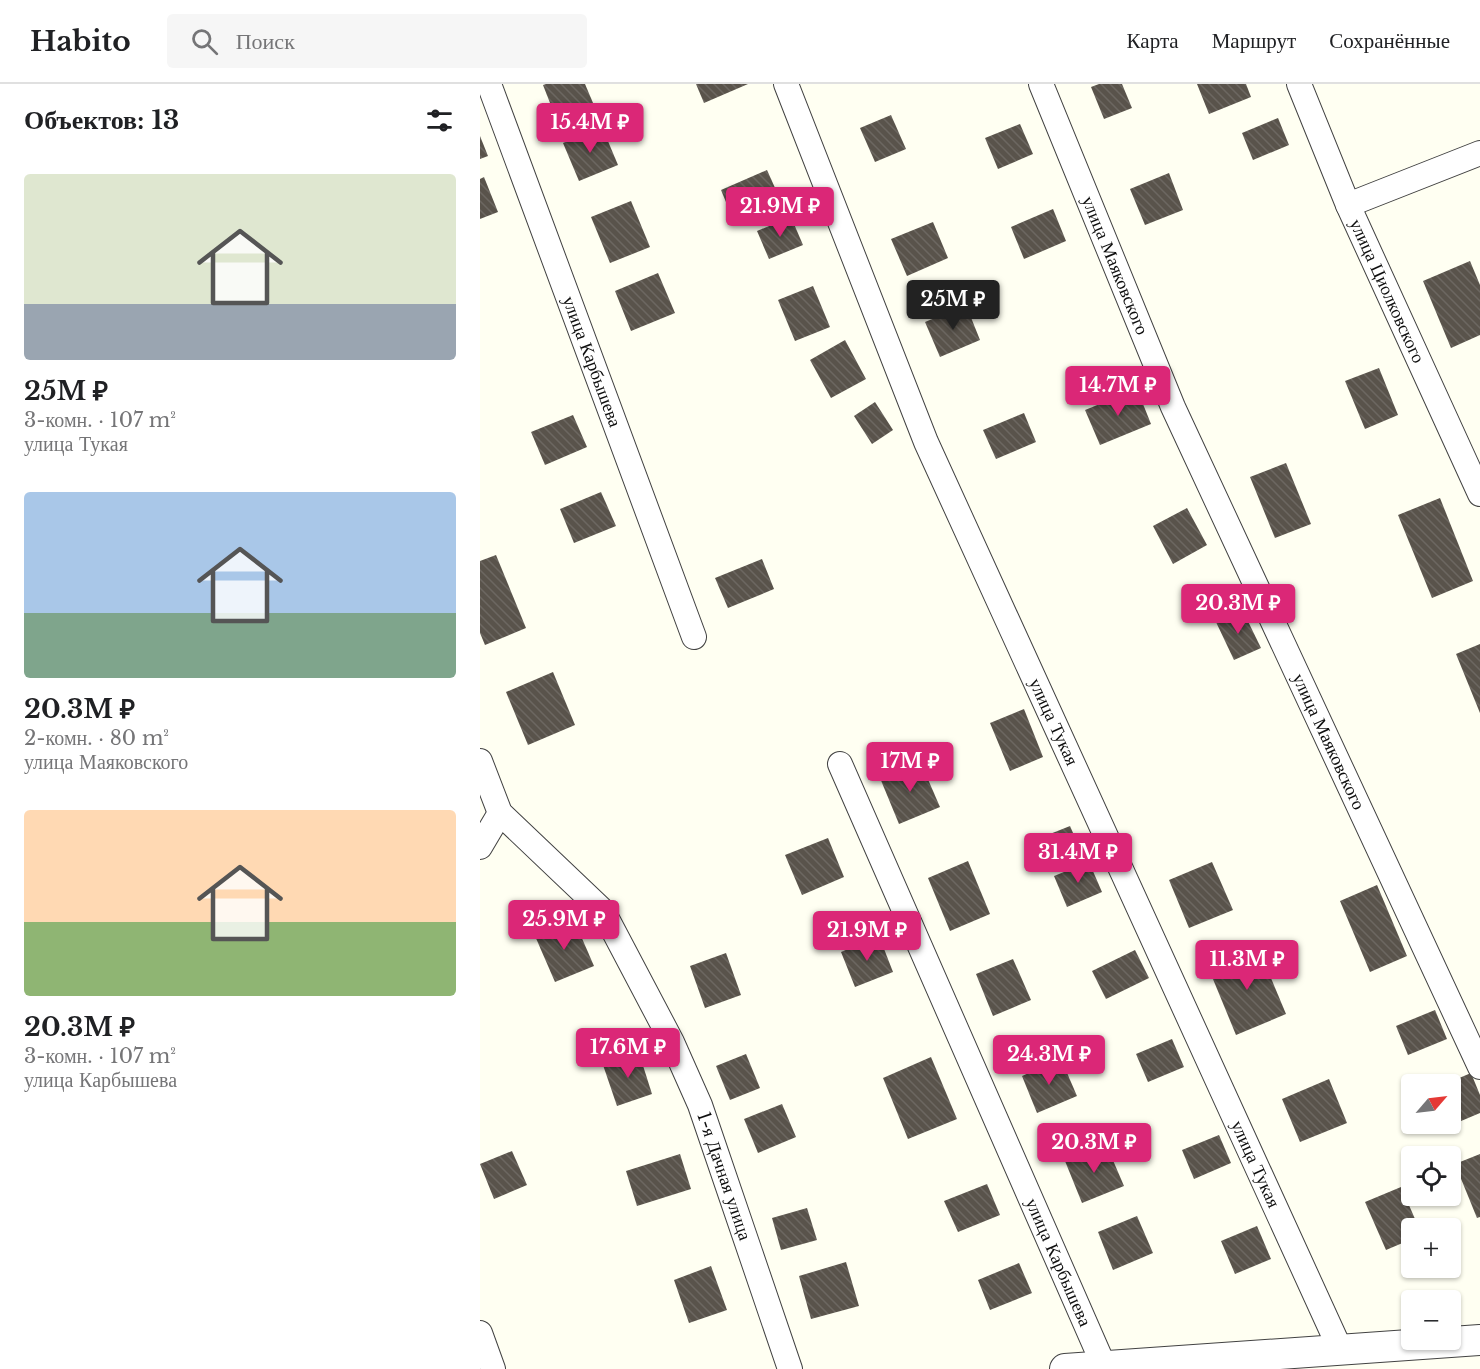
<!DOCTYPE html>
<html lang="ru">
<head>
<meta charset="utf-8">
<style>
  :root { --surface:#fff; --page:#f6f6f6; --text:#202124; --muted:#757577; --line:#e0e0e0; --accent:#db2777 }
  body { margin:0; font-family:"Libre Baskerville",serif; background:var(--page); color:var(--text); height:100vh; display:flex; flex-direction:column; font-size:22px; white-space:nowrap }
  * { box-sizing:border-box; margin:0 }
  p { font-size:20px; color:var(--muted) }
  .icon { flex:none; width:33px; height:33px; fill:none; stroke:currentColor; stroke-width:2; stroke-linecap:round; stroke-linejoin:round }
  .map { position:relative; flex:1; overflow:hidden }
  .panel { display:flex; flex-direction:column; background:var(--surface); width:480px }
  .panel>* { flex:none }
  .needle { width:39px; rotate:62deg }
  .buttons { position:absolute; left:921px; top:990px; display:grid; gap:12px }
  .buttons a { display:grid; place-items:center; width:60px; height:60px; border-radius:6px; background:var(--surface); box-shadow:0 2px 4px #0004; font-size:30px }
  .price { position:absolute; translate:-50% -51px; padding:0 14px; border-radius:6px; background:var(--accent); color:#fff; font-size:20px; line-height:39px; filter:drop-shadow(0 2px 3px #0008) }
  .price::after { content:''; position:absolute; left:50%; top:36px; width:18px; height:14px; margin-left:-9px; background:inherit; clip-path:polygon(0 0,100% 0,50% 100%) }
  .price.active { background:#222; color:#fff }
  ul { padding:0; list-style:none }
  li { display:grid; align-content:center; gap:12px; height:318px; padding:0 24px }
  li span { display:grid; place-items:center; height:186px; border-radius:6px; color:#555 }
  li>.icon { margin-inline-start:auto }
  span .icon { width:108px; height:108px; fill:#fffc; stroke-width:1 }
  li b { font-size:26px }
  h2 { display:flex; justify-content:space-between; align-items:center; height:72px; padding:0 24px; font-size:26px }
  header { display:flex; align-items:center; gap:36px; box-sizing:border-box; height:84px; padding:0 30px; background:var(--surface); border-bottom:2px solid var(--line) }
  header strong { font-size:28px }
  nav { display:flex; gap:33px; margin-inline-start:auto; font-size:21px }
  .search { width:420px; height:54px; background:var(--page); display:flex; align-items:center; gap:15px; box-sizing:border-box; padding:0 21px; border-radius:6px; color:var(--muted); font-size:22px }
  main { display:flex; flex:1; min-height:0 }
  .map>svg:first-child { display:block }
  .building { fill:url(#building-back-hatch) }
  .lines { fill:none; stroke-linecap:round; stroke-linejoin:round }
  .minor-casing { stroke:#424242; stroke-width:26 }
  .tertiary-casing { stroke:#424242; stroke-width:32 }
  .minor { stroke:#fff; stroke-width:24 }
  .tertiary { stroke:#fff; stroke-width:30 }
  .labels { text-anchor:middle; stroke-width:6; stroke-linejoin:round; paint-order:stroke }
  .street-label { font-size:18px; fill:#0f0f0f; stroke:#fff }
</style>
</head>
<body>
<header>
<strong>Habito</strong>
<div class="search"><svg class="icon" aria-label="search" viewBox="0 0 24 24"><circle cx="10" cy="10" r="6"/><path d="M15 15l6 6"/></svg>Поиск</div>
<nav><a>Карта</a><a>Маршрут</a><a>Сохранённые</a></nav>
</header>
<main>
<section class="panel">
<h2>Объектов: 13<svg class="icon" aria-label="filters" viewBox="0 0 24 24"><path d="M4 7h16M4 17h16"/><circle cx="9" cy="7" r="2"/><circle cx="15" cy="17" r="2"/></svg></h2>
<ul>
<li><span style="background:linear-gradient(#dfe7d0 70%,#9aa5b1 0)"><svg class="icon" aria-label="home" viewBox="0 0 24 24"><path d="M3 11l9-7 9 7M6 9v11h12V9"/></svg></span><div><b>25M ₽</b><p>3-комн. · 107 m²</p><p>улица Тукая</p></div></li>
<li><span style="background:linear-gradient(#a9c7e8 65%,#7fa58c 0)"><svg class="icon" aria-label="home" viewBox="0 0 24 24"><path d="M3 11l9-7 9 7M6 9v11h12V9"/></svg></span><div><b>20.3M ₽</b><p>2-комн. · 80 m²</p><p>улица Маяковского</p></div></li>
<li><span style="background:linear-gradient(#ffd9b3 60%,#8fb573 0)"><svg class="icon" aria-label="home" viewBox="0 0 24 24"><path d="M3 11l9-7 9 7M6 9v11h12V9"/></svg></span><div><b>20.3M ₽</b><p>3-комн. · 107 m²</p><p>улица Карбышева</p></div></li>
</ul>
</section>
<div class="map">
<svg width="1000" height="1285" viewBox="0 0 1000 1285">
  <defs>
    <pattern id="building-back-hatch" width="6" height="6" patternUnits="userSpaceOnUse" patternTransform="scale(1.5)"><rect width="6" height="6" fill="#59534b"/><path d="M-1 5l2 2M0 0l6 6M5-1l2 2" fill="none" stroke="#6c6761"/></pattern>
  </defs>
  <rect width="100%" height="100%" fill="#fffff2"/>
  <!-- building -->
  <g class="building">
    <polygon points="66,0 105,0 116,26 79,42 63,1"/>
    <polygon points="216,0 268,0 224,19"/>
    <polygon points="619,0 642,0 652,24 624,35 611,3"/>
    <polygon points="717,0 766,0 771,13 729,30"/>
    <polygon points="411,31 426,65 395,78 380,44"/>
    <polygon points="798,34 809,61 773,76 762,49"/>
    <polygon points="540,40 553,70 518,85 505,54"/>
    <polygon points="122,43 138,81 99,97 83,59"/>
    <polygon points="0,52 8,72 0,75"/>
    <polygon points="287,86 300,115 253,135 241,106"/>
    <polygon points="689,89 703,126 665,141 650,105"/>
    <polygon points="4,93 18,128 0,135 0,95"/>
    <polygon points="151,117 170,163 130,179 111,133"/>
    <polygon points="573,125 586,157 544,175 531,143"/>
    <polygon points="311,133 323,161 289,175 277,147"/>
    <polygon points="453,138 468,174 427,192 411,155"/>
    <polygon points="990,177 1000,201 1000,251 971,264 943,197"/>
    <polygon points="178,189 195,229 151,247 135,207"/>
    <polygon points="333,202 350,243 315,257 298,216"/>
    <polygon points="486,221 500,256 460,273 445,238"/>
    <polygon points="365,256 386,295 351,314 330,276"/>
    <polygon points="899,284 918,331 885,345 865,297"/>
    <polygon points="657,305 671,340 620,361 605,326"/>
    <polygon points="395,318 413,346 392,360 374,332"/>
    <polygon points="544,329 556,358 516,375 503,346"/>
    <polygon points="93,331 107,363 65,381 51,348"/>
    <polygon points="806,379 831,440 795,454 770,393"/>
    <polygon points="121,408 136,442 94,459 80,425"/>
    <polygon points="960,414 993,497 952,514 918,431"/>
    <polygon points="707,424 727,461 693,480 673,442"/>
    <polygon points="16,471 46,544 5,561 0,549 0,477"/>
    <polygon points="282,475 294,505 248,524 235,494"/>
    <polygon points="762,525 781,564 754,576 736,538"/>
    <polygon points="1000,560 1000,629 976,570"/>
    <polygon points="73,588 95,641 48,661 26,608"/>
    <polygon points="544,625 563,673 530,687 510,639"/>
    <polygon points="440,677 460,723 419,740 400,694"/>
    <polygon points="590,742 603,772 577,783 565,752"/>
    <polygon points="348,754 364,793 322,811 305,771"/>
    <polygon points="488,777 510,830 470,847 448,794"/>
    <polygon points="609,778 622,808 587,823 574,792"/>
    <polygon points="732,778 753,826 709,844 689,796"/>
    <polygon points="897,801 927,872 890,888 860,817"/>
    <polygon points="94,836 114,882 75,898 55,852"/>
    <polygon points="399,852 413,888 375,903 361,868"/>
    <polygon points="778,863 806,930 756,951 728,883"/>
    <polygon points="655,866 669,894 626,915 612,887"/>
    <polygon points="246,869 261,911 225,924 210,882"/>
    <polygon points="533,875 551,916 513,932 496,890"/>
    <polygon points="955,926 967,955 928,971 916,942"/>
    <polygon points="692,955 704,983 668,998 656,970"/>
    <polygon points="159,969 172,1010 137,1022 123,981"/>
    <polygon points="266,970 280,1004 250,1016 236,982"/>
    <polygon points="451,973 477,1035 428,1055 403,994"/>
    <polygon points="581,975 597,1012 557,1029 542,992"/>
    <polygon points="991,989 1000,1011 1000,1029 974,1040 970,1032 970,1000 965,1000"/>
    <polygon points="849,995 867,1039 820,1058 802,1015"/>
    <polygon points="302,1020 316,1053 278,1069 264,1035"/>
    <polygon points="739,1051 751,1079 714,1095 702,1066"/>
    <polygon points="626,1060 644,1102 602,1119 585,1077"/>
    <polygon points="32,1067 47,1101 14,1115 0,1080"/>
    <polygon points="200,1070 211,1105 157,1122 146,1087"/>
    <polygon points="1000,1070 1000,1133 997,1134 975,1080"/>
    <polygon points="507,1100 520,1131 478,1148 464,1117"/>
    <polygon points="921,1103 939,1144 932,1144 932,1155 906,1166 885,1118"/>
    <polygon points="327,1124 337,1156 301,1166 292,1134"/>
    <polygon points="657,1132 673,1169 633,1186 618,1148"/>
    <polygon points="777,1142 791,1175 755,1190 741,1157"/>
    <polygon points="366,1178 379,1222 331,1235 319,1192"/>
    <polygon points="539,1179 552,1209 510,1226 498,1196"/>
    <polygon points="231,1182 247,1226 209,1239 194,1196"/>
  </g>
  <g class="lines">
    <!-- minor casing -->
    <g class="minor-casing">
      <g id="minor">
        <path id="s1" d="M 9,0 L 214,553"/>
        <path id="s2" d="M 306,0 L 446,358 L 860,1265"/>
        <path id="s3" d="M 561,0 L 693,323 L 1000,983"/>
        <path id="s4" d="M 819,0 L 868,121 L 1000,410"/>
        <polyline points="868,121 1000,69"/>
        <path id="s5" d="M 0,677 L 20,729 L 123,827 L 192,958 L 220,1021 L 310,1285"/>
        <path id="s6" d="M 360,680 L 624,1282"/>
        <polyline points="0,763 20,729"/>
        <polyline points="0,1249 13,1285"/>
      </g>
    </g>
    <!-- tertiary casing -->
    <g class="tertiary-casing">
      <polyline id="tertiary" points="585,1285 1000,1256"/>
    </g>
    <!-- minor -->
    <use href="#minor" class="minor"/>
    <!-- tertiary -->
    <use href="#tertiary" class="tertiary"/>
  </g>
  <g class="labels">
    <!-- street labels -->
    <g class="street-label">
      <text dy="6" stroke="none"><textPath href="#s3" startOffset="196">улица Маяковского</textPath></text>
      <text dy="6" stroke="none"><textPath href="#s4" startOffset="225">улица Циолковского</textPath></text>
      <text dy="6" stroke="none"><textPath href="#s1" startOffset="296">улица Карбышева</textPath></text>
      <text dy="6" stroke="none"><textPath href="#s2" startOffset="692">улица Тукая</textPath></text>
      <text dy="6" stroke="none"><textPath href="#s3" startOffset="718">улица Маяковского</textPath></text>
      <text dy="6" stroke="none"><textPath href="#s2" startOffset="1178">улица Тукая</textPath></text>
      <text dy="6" stroke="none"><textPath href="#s5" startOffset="490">1-я Дачная улица</textPath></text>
      <text dy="6" stroke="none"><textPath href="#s6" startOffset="544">улица Карбышева</textPath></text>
    </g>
  </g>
</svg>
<div class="buttons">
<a><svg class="needle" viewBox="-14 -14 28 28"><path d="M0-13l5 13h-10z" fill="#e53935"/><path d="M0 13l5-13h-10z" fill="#757577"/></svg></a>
<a><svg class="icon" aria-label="locate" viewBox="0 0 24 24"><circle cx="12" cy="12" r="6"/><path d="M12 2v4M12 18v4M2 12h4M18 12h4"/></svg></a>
<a>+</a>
<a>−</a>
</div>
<b class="price" style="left:110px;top:70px">15.4M ₽</b>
<b class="price" style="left:300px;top:154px">21.9M ₽</b>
<b class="price active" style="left:473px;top:247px">25M ₽</b>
<b class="price" style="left:638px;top:333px">14.7M ₽</b>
<b class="price" style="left:758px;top:551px">20.3M ₽</b>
<b class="price" style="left:430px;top:709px">17M ₽</b>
<b class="price" style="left:598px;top:800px">31.4M ₽</b>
<b class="price" style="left:84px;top:867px">25.9M ₽</b>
<b class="price" style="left:387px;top:878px">21.9M ₽</b>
<b class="price" style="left:767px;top:907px">11.3M ₽</b>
<b class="price" style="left:148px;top:995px">17.6M ₽</b>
<b class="price" style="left:569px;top:1002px">24.3M ₽</b>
<b class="price" style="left:614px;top:1090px">20.3M ₽</b>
</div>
</main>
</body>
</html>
